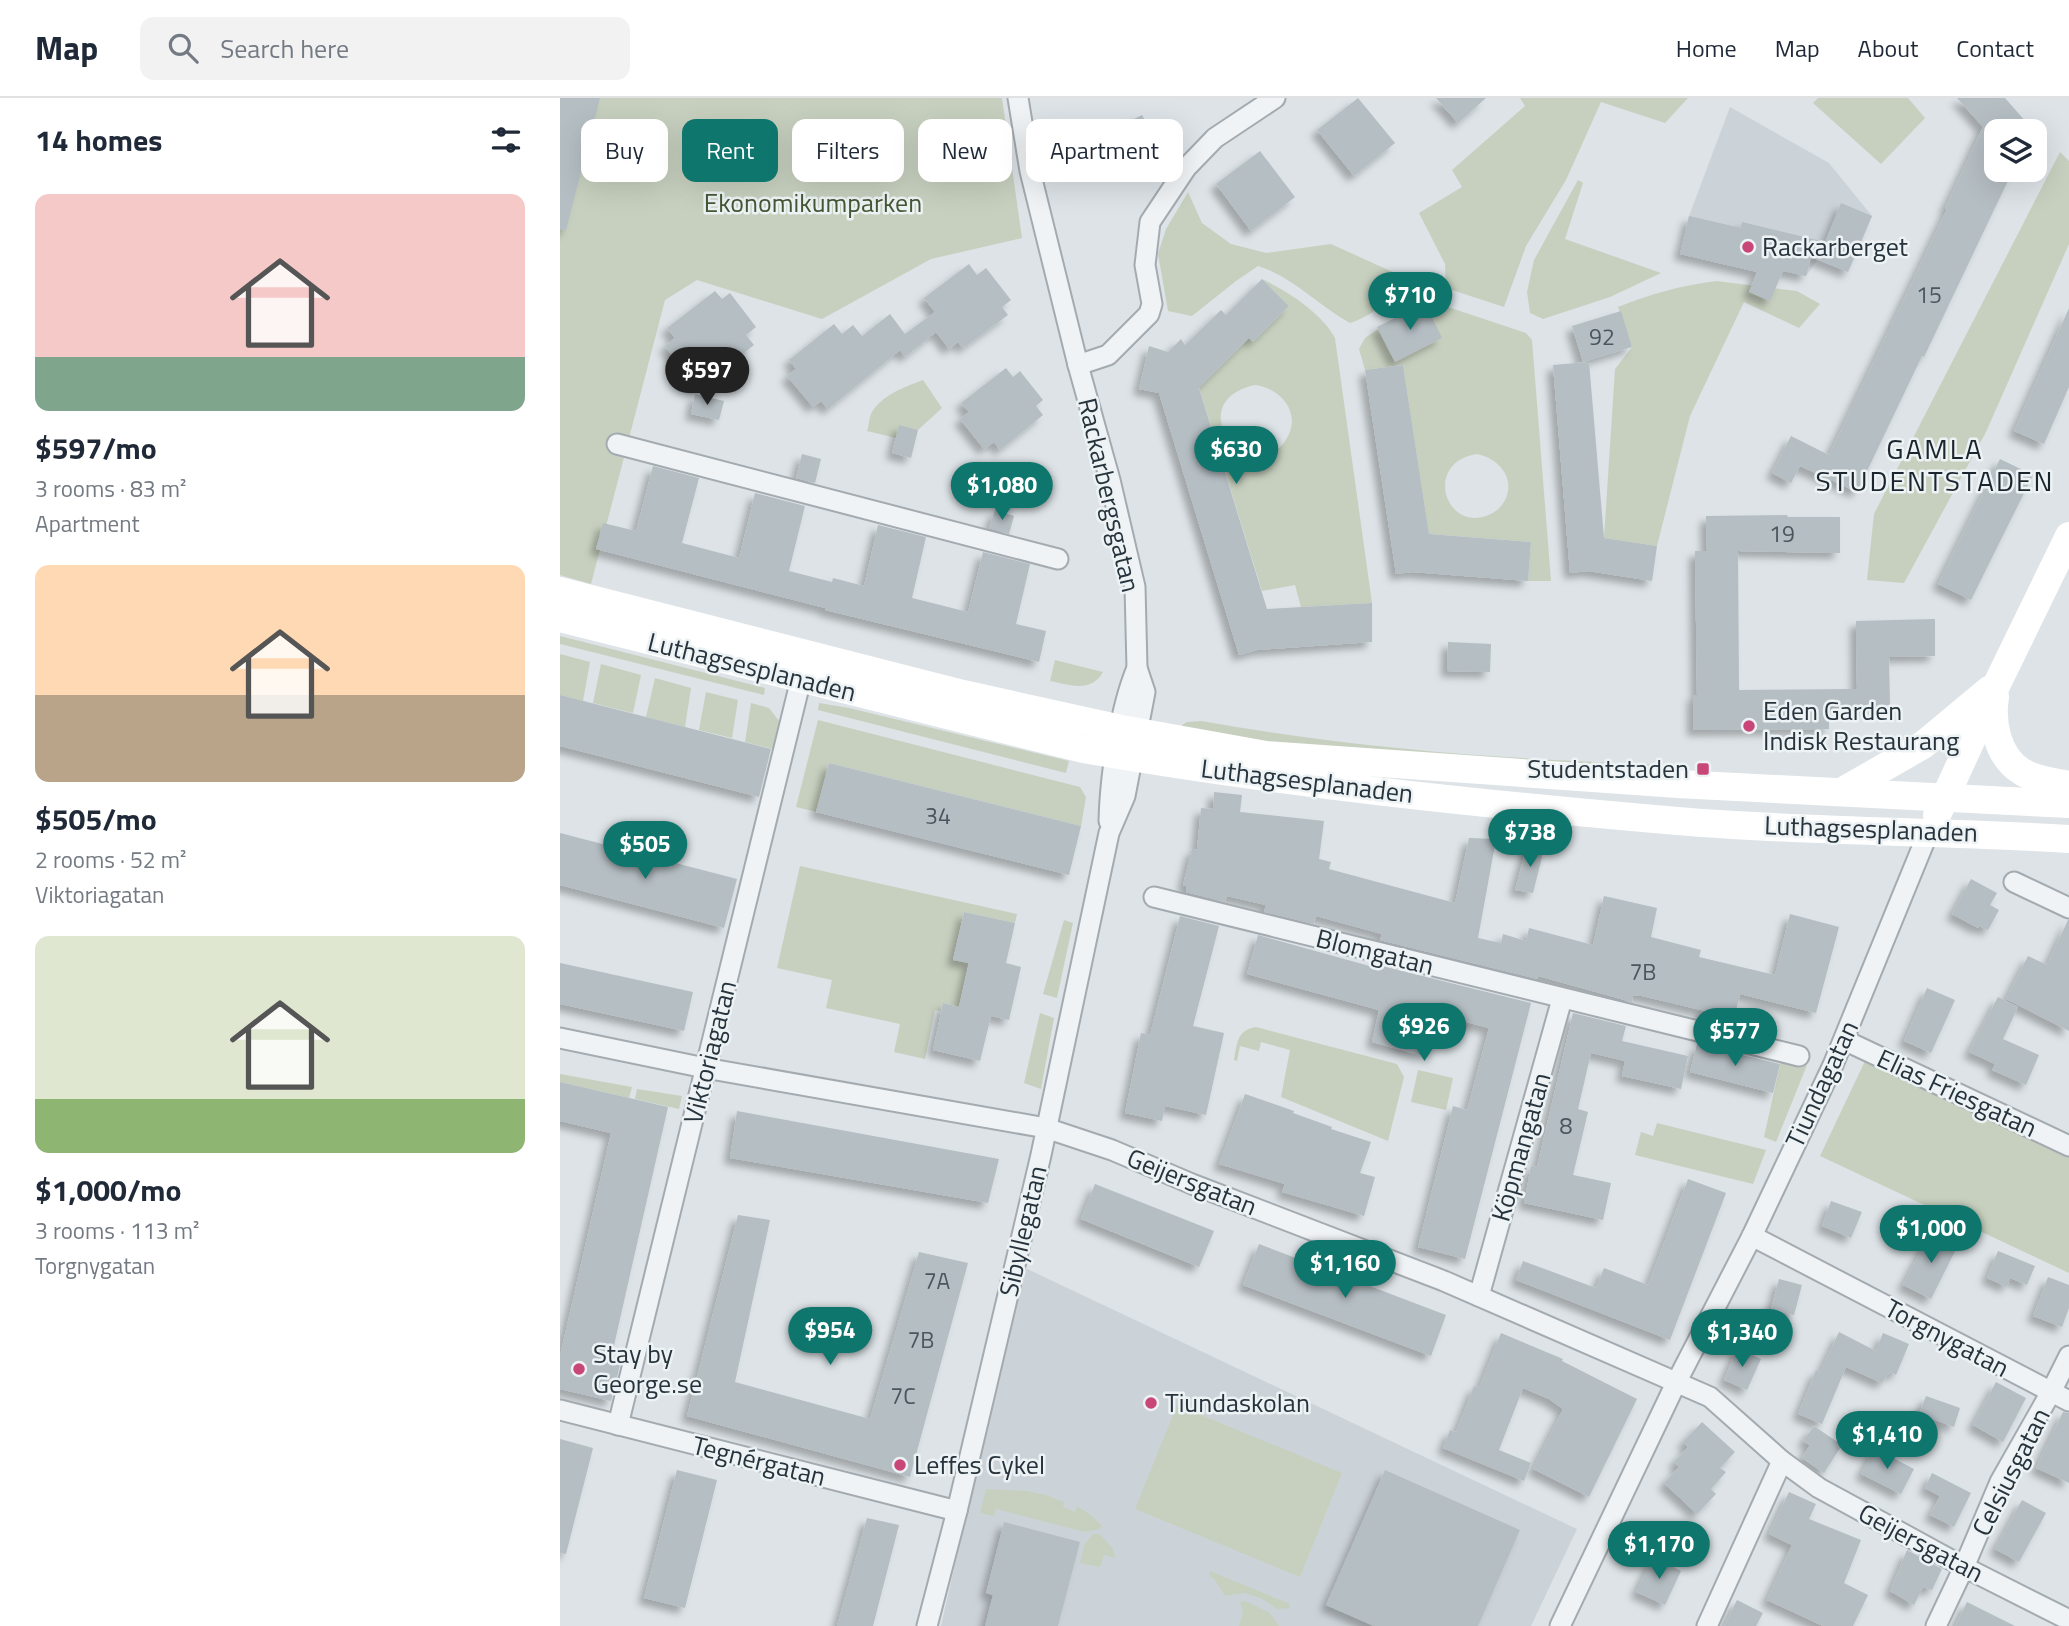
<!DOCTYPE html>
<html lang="en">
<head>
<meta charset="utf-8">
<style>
  :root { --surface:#fff; --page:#f2f2f3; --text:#1f2937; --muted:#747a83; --line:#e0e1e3; --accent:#0f766e }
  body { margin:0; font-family:"Titillium Web",sans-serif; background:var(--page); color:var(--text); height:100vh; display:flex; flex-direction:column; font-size:26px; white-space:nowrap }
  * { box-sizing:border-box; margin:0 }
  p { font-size:23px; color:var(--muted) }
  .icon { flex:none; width:38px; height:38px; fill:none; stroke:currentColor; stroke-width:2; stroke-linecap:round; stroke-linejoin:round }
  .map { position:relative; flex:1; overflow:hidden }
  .sheet { display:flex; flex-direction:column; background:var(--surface); width:560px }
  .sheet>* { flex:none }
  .banner { position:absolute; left:21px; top:21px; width:665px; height:63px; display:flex; gap:14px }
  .buttons { position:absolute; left:1424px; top:21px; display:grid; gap:14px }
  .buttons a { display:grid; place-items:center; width:63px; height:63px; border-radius:14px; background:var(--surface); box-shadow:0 7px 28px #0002; font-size:35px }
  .price { position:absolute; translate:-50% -60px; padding:0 16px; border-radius:24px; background:var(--accent); color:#fff; font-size:23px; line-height:46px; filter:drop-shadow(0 2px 4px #0008) }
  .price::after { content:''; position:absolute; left:50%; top:42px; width:21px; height:16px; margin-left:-10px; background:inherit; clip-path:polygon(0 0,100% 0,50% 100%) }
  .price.selected { background:#222; color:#fff }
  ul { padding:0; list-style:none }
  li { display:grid; align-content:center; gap:14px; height:371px; padding:0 35px }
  li span { display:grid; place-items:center; height:217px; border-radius:14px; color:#555 }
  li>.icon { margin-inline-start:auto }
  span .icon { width:126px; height:126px; fill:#fffc; stroke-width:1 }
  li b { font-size:30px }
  h2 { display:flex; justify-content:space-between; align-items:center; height:84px; padding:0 35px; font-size:30px }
  .pill { padding:0 24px; border-radius:14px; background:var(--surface); box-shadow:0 7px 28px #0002; font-size:24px; line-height:63px }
  .pill.selected { background:var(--accent); color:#fff }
  header { display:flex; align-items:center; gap:42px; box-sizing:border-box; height:98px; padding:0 35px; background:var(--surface); border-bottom:2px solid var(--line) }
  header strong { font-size:33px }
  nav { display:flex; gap:38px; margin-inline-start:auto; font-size:24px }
  .search { width:490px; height:63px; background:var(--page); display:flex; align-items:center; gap:18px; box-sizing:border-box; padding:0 24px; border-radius:14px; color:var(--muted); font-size:26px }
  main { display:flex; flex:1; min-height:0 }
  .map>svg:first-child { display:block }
  .built { fill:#ccd3d8 }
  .green { fill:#c7d0bf; fill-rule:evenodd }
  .building { fill:#b5bec3; filter:url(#shadow) }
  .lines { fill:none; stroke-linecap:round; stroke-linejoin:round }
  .street-casing { stroke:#a3abb1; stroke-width:23 }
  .street { stroke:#f0f3f5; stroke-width:19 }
  .secondary { stroke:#fff; stroke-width:28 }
  .poi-dot { fill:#c84678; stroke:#edf2f4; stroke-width:2.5 }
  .labels { text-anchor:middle; stroke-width:5; stroke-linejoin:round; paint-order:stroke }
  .number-label { font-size:23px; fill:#4a565e }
  .park-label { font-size:26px; fill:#445835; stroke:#edf2f4 }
  .poi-label { font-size:26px; fill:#27343d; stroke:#edf2f4; text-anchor:start }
  .street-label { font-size:26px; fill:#27343d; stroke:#edf2f4 }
  .neighbourhood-label { font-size:28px; letter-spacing:2px; fill:#1a252d; stroke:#edf2f4 }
</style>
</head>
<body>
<header>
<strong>Map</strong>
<div class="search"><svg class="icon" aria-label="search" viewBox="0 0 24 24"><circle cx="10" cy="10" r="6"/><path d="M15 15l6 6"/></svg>Search here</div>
<nav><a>Home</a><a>Map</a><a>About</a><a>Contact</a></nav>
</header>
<main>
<section class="sheet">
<h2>14 homes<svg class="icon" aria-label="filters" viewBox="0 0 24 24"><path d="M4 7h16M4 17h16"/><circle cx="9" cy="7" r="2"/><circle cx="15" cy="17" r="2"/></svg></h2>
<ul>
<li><span style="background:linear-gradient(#f6c9c9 75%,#7fa58c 0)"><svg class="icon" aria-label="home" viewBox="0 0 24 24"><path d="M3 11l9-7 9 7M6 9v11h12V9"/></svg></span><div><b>$597/mo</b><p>3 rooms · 83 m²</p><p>Apartment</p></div></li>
<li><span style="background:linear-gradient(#ffd9b3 60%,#b9a48a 0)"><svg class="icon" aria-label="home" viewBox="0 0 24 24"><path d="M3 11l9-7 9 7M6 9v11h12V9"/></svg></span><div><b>$505/mo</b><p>2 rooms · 52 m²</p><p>Viktoriagatan</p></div></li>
<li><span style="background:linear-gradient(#dfe7d0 75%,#8fb573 0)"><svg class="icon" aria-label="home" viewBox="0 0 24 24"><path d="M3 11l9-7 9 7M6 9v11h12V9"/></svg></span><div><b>$1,000/mo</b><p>3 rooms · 113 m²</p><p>Torgnygatan</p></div></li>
</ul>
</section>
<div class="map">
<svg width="1509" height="1528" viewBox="0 0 1509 1528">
  <defs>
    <filter id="shadow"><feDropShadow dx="-6" dy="6" stdDeviation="3.5" flood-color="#0004"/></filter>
  </defs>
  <rect width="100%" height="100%" fill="#dde3e7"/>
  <!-- built -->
  <g class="built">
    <polygon points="1170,9 1269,65 1312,118 1288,174 1258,161 1246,178 1191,166 1189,172 1120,156 1129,118"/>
    <polygon points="463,1169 1017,1431 971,1528 381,1528"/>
  </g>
  <!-- green -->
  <g class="green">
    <polygon points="0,0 442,0 462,140 371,161 262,221 137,182 105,202 31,486 0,477"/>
    <polygon points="960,0 1128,0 1105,25 1041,4 1006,82 966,148 944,209 886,190 885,166 859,115 902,89 892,72 965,8"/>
    <polygon points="1258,0 1348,0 1365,20 1321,66 1253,5"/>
    <polygon points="1500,54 1509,63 1509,146 1426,334 1344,485 1307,482 1314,416"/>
    <polygon points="1018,82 1023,85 1005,141 1101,175 1050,199 983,221 970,215 967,194 974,162"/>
    <path d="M 628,94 L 642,125 L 671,146 L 706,155 L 771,146 L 859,186 C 830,195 819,216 790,225 C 759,208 732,178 698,168 L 676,183 L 632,218 L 608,213 L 598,156 L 606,131 Z"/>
    <path d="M 702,181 C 726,192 763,216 775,240 L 812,505 L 741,509 L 735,487 L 702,493 L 637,283 L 654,275 L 689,240 L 693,244 L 729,208 ZM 695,287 C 720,290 742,314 727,340 C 692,398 617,304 695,287 Z"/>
    <path d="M 1157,183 L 1237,193 L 1260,206 L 1239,230 L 1184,204 L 1130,318 L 1097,448 L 1044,440 L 1055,271 L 1072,249 L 1058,209 C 1091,196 1122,187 1157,183 Z"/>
    <path d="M 867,202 L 966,235 L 972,242 L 991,483 L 968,483 L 971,444 L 869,436 L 843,267 L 805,272 L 799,251 L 805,240 L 856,205 ZM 917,356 C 937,360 955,378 946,400 C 942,409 935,415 926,418 C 884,432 864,364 917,356 Z"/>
    <path d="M 363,282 L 382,310 L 358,332 L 339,328 L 336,340 L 307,333 C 309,328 309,320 311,316 C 321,297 345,289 363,282 Z"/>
    <polygon points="0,538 205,590 204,597 0,546"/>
    <polygon points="0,556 30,564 23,603 0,597"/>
    <path d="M 495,562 L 543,574 C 531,595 510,587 490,583 Z"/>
    <polygon points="41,566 81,577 73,615 33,605"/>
    <polygon points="95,580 131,590 125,629 86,619"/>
    <polygon points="146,594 178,602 172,640 139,632"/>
    <polygon points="191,605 209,610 219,623 213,651 185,644"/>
    <polygon points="259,605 289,610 509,663 506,675 258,612"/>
    <polygon points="258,622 520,689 526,699 521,728 269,665 257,714 236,709"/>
    <path d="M 641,623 C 800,651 960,663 1122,667 L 1122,678 L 741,649 L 622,631 L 622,627 L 627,624 Z"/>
    <polygon points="240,768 457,816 455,825 404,814 393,861 408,865 399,909 383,905 381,913 375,912 365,961 334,954 340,926 266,910 272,882 217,870"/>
    <polygon points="504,822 513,825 497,900 483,896"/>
    <polygon points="480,915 494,920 481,991 464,985"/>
    <path d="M 696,929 L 837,966 L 844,979 L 828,1043 L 721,999 L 730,952 L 701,944 L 699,953 L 680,948 L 677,963 L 674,962 C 677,945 677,932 696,929 Z"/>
    <polygon points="1222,958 1247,967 1216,1044 1204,1039"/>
    <polygon points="1305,963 1509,1059 1509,1175 1260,1058"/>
    <polygon points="858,972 893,980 886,1012 851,1004"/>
    <polygon points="0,976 72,989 69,1000 0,984"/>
    <polygon points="77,991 122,998 119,1011 75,1001"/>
    <polygon points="1097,1025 1206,1052 1193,1086 1075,1057 1081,1034 1093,1038"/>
    <polygon points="617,1307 782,1375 740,1479 575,1411"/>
    <polygon points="426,1391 466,1393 486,1397 504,1404 503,1409 515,1414 517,1408 531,1417 542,1428 540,1431 525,1434 436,1411 434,1418 420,1415"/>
    <polygon points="533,1436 540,1436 553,1451 555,1460 544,1457 540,1469 520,1465 524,1447"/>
    <polygon points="650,1473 730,1506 729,1510 717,1511 702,1501 685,1495 665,1498 654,1481 649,1478"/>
    <polygon points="685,1503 710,1515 719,1528 679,1528 683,1514 680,1504"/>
  </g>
  <!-- building -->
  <g class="building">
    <polygon points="0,0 40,0 6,132 0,131"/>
    <polygon points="798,0 835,45 794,78 757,32"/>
    <polygon points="876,0 926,0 898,25"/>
    <polygon points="1397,0 1445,0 1474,33 1437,33 1437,72 1453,72 1364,259 1362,258 1297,394 1240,368 1231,385 1212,375 1231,338 1269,357 1387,111 1385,110 1423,29"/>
    <polygon points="582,17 597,45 579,54 564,26"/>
    <polygon points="700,53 735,99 691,133 656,86"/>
    <polygon points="1281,105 1312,118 1288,174 1251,159 1246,178 1223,173 1210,203 1189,194 1197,174 1120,156 1129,118 1181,130 1182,124 1265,144"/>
    <polygon points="409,166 417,177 426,170 451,202 442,209 448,217 403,250 398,244 389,251 376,234 345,259 340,252 268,311 261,303 253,309 227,278 236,271 229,262 274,226 282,236 293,227 302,238 330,216 345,236 375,214 364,200"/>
    <polygon points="702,181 729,208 693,244 689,240 639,290 707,511 812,505 812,544 697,552 679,557 599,295 579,291 589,248 608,254 621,241 625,247 661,212 666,217"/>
    <polygon points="155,193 162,201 170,195 196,229 186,237 194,247 138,291 105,248 115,240 107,230"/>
    <polygon points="865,205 882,240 835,264 817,229"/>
    <polygon points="1509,210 1509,289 1484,346 1454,333"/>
    <polygon points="1061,213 1072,249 1023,264 1012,228"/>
    <polygon points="1029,264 1044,440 1097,448 1092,483 1028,473 1010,475 993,267"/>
    <polygon points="843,267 869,436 971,444 968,483 852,474 836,476 805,272"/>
    <polygon points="446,270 453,279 460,273 483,302 476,308 483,317 440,352 434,344 424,351 400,321 409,314 401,305"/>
    <polygon points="135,296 164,303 159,322 131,316"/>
    <polygon points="339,327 358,332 351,360 332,355"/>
    <polygon points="242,356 261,361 255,385 236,380"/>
    <polygon points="1440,361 1473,377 1411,502 1378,486"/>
    <polygon points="93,368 139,380 122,445 179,460 195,395 245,408 229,473 272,484 273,480 304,488 318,427 366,439 352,500 408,514 423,454 470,466 456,526 486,533 479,564 265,512 265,510 36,451 43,425 76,433"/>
    <polygon points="435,412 454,418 449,436 429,430"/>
    <polygon points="1227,417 1228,419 1280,419 1280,455 1178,453 1179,592 1297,591 1296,523 1375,521 1375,558 1329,559 1330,607 1269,608 1269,631 1133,632 1133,597 1137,597 1135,453 1147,453 1146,418"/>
    <polygon points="888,544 931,546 930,574 887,573"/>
    <polygon points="0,597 211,651 199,699 0,648"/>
    <polygon points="269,665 521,728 509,777 256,714"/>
    <polygon points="654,694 682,697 680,714 764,723 759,761 771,764 769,771 895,805 909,740 936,741 918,840 941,845 943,836 966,843 969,830 1033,847 1044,798 1097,810 1091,839 1141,852 1139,859 1215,877 1230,816 1279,829 1256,915 1180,896 1172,929 1143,922 1145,913 1078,897 1073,898 1072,904 978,878 977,881 820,842 822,836 756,818 754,826 704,814 706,807 667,798 665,804 626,794 627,788 623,787 632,751 637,752 641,710 653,711"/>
    <polygon points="0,735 177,781 164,830 0,787"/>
    <polygon points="967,747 984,751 973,795 955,792"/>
    <polygon points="1411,781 1437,795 1430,807 1439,812 1428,832 1419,828 1418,830 1392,816"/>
    <polygon points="404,814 455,825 446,865 461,869 449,922 431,918 420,963 373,952 383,905 399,909 409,865 393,862"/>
    <polygon points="620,818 659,828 633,928 664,935 646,1017 605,1008 602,1023 565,1015 581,935 590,937"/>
    <polygon points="1508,822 1509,822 1509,933 1446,901 1468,858 1487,867"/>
    <polygon points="698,837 813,869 814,866 971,905 905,1161 858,1149 893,1008 907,1012 929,930 875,916 863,958 812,944 819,912 687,876"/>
    <polygon points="0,865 133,894 124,933 0,906"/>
    <polygon points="1367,890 1395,902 1371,955 1344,943"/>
    <polygon points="1438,899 1458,909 1443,941 1479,957 1466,987 1432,972 1435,966 1409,954"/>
    <polygon points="1013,915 1066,928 1062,943 1128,958 1121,991 1062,978 1065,963 1031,955 1018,1011 1028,1014 1013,1077 1051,1085 1043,1122 964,1105 971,1068 977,1069"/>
    <polygon points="1137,946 1220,966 1213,995 1130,974"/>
    <polygon points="0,984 108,1009 50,1265 60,1267 51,1303 0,1291 0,1258 51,1035 0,1023"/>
    <polygon points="685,996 734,1013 733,1015 772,1029 771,1031 811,1044 800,1075 815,1079 804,1118 722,1094 725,1086 659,1066"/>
    <polygon points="177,1013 439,1061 428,1105 170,1060"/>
    <polygon points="1128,1081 1166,1095 1110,1242 956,1182 963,1163 1036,1190 1044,1170 1088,1187"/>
    <polygon points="535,1086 654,1133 639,1169 521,1121"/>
    <polygon points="1271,1103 1302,1114 1291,1140 1262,1128"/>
    <polygon points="178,1117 210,1122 175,1284 310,1321 359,1154 408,1165 350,1379 127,1318"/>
    <polygon points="1371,1133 1398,1147 1371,1201 1343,1187"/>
    <polygon points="699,1146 886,1217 871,1258 683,1187"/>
    <polygon points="1438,1153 1475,1168 1467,1187 1450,1180 1447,1189 1427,1180"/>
    <polygon points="1488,1179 1509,1187 1509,1210 1502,1229 1473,1218"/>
    <polygon points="1219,1181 1242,1187 1234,1217 1211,1211"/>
    <polygon points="1279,1234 1316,1253 1323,1235 1349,1246 1336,1277 1330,1274 1322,1285 1286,1269 1262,1326 1238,1316 1256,1272 1260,1274"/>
    <polygon points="941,1235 1003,1261 1002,1263 1077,1301 1029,1399 973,1371 1003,1311 989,1301 963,1290 939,1352 971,1365 964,1383 883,1350 890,1332 896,1334 914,1288 919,1290"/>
    <polygon points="1177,1250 1201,1261 1187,1292 1164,1282"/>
    <polygon points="1436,1284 1466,1300 1443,1344 1413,1327"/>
    <polygon points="1366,1298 1400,1310 1394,1329 1359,1316"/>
    <polygon points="1503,1314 1509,1315 1509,1385 1476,1370"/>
    <polygon points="1142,1324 1175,1354 1160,1370 1166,1374 1151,1391 1156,1396 1137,1416 1104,1385 1119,1369 1114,1364 1128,1349 1123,1344"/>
    <polygon points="1254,1328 1282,1347 1264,1375 1242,1360 1250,1347 1243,1343"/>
    <polygon points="0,1341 33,1350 6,1456 0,1455"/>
    <polygon points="1314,1350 1354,1371 1341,1396 1301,1376"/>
    <polygon points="117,1372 157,1382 125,1510 84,1500"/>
    <polygon points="825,1372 960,1432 918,1528 814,1528 766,1507"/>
    <polygon points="1372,1375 1411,1395 1394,1429 1370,1417 1380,1398 1365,1390"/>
    <polygon points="1229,1394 1256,1406 1249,1421 1301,1442 1284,1485 1308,1497 1293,1528 1263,1528 1207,1502 1232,1447 1209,1436"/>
    <polygon points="1462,1402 1486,1415 1459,1464 1435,1451"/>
    <polygon points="307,1420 339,1427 313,1528 277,1528"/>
    <polygon points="444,1424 520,1444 498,1528 425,1528 433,1497 426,1495"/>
    <polygon points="1347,1452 1382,1471 1372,1492 1363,1489 1354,1507 1330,1493"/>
    <polygon points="1093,1459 1121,1473 1105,1507 1076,1494"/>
    <polygon points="1177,1502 1203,1515 1196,1528 1164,1528"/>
    <polygon points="1407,1504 1455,1528 1395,1528"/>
  </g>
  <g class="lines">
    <!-- street casing -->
    <g class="street-casing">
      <g id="street">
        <polyline points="518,267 548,257 589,216 592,206 585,167 590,124 626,70 655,40 715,0"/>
        <polyline points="57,346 498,461"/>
        <path d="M 549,723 C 550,679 560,610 577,570"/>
        <polyline points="1454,784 1509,810"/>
        <polyline points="594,799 1239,958"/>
        <polyline points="0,940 145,970 486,1030 552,1052 632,1086 884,1183 1150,1299 1222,1363 1259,1390 1404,1469 1509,1522"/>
        <polyline points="1284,942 1509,1048"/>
        <polyline points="1192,1138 1509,1303"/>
        <polyline points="919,1198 1002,901"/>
        <polyline points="0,1312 397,1413"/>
        <polyline points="58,1327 241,581"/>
        <polyline points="367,1528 397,1413 481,1057 549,735 565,698 585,594 577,570 575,489 550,382 518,267 470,73 458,0"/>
        <polyline points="1000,1528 1116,1285 1192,1138 1273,967 1368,735"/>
        <polyline points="1147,1528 1222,1363"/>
        <polyline points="1376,1528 1404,1469 1440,1384 1491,1294 1509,1258"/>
      </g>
    </g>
    <!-- street -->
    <use href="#street" class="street"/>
    <!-- secondary -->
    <g class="secondary">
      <polyline points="0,493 403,596 561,631 706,657 1118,686 1509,706"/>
      <path d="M 0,520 L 523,651 C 719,685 919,706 1117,723 C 1247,734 1379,733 1509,741"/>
      <path d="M 1435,599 C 1431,624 1437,658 1461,673 C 1474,682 1494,684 1509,687"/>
      <polyline points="1283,693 1363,647 1429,592"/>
      <polyline points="1377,717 1437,586 1509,438"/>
    </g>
  </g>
  <!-- markers -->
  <g class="poi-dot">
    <circle cx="1188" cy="149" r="7"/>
    <circle cx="1189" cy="628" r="7"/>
    <rect x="1136" y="664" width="14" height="14" rx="3.5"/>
    <circle cx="19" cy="1271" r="7"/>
    <circle cx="591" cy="1305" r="7"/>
    <circle cx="340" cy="1367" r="7"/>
  </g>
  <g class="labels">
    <!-- number labels -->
    <g class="number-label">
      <text x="1369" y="205">15</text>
      <text x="1042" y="247">92</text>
      <text x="1222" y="444">19</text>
      <text x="378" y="726">34</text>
      <text x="1083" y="882">7B</text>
      <text x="1006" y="1036">8</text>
      <text x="377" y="1191">7A</text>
      <text x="361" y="1250">7B</text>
      <text x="343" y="1306">7C</text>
    </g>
    <!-- park labels -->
    <g class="park-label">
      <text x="253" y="114">Ekonomikumparken</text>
    </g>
    <!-- poi labels -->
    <g class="poi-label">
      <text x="1202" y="158">Rackarberget</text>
      <text x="1203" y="622">Eden Garden<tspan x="1203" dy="30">Indisk Restaurang</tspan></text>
      <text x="1129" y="680" text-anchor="end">Studentstaden</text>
      <text x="33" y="1265">Stay by<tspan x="33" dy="30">George.se</tspan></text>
      <text x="605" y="1314">Tiundaskolan</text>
      <text x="354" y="1376">Leffes Cykel</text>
    </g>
    <!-- street labels -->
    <g class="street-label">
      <text transform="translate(549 397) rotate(77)" y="9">Rackarbergsgatan</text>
      <text transform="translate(192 569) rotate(14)" y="9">Luthagsesplanaden</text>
      <text transform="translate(747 683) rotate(7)" y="9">Luthagsesplanaden</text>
      <text transform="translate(1311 731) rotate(2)" y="9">Luthagsesplanaden</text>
      <text transform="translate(815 854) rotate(14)" y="9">Blomgatan</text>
      <text transform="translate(150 954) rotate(-76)" y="9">Viktoriagatan</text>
      <text transform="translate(1262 986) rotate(-65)" y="9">Tiundagatan</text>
      <text transform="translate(1397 995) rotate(25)" y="9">Elias Friesgatan</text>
      <text transform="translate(961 1049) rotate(-74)" y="9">Köpmangatan</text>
      <text transform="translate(632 1084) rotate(22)" y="9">Geijersgatan</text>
      <text transform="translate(463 1133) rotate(-77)" y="9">Sibyllegatan</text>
      <text transform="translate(1387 1240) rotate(28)" y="9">Torgnygatan</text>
      <text transform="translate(199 1363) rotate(14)" y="9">Tegnérgatan</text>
      <text transform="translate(1451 1374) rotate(-63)" y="9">Celsiusgatan</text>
      <text transform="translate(1361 1445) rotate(28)" y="9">Geijersgatan</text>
    </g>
    <!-- neighbourhood labels -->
    <g class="neighbourhood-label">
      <text x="1375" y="361">GAMLA<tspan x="1375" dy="32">STUDENTSTADEN</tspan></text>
    </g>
  </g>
</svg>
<div class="buttons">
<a><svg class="icon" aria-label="layers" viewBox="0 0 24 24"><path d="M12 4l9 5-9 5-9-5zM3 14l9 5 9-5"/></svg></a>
</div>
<b class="price" style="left:850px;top:234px">$710</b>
<b class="price selected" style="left:147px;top:309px">$597</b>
<b class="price" style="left:676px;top:388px">$630</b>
<b class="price" style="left:442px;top:424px">$1,080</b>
<b class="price" style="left:970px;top:771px">$738</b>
<b class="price" style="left:85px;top:783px">$505</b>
<b class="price" style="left:864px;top:965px">$926</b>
<b class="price" style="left:1175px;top:970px">$577</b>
<b class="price" style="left:1371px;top:1167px">$1,000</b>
<b class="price" style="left:785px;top:1202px">$1,160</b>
<b class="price" style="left:270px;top:1269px">$954</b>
<b class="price" style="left:1182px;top:1271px">$1,340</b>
<b class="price" style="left:1327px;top:1373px">$1,410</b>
<b class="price" style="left:1099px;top:1483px">$1,170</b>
<div class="banner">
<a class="pill">Buy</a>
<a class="pill selected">Rent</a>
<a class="pill">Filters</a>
<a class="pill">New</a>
<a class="pill">Apartment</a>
</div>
</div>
</main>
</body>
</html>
